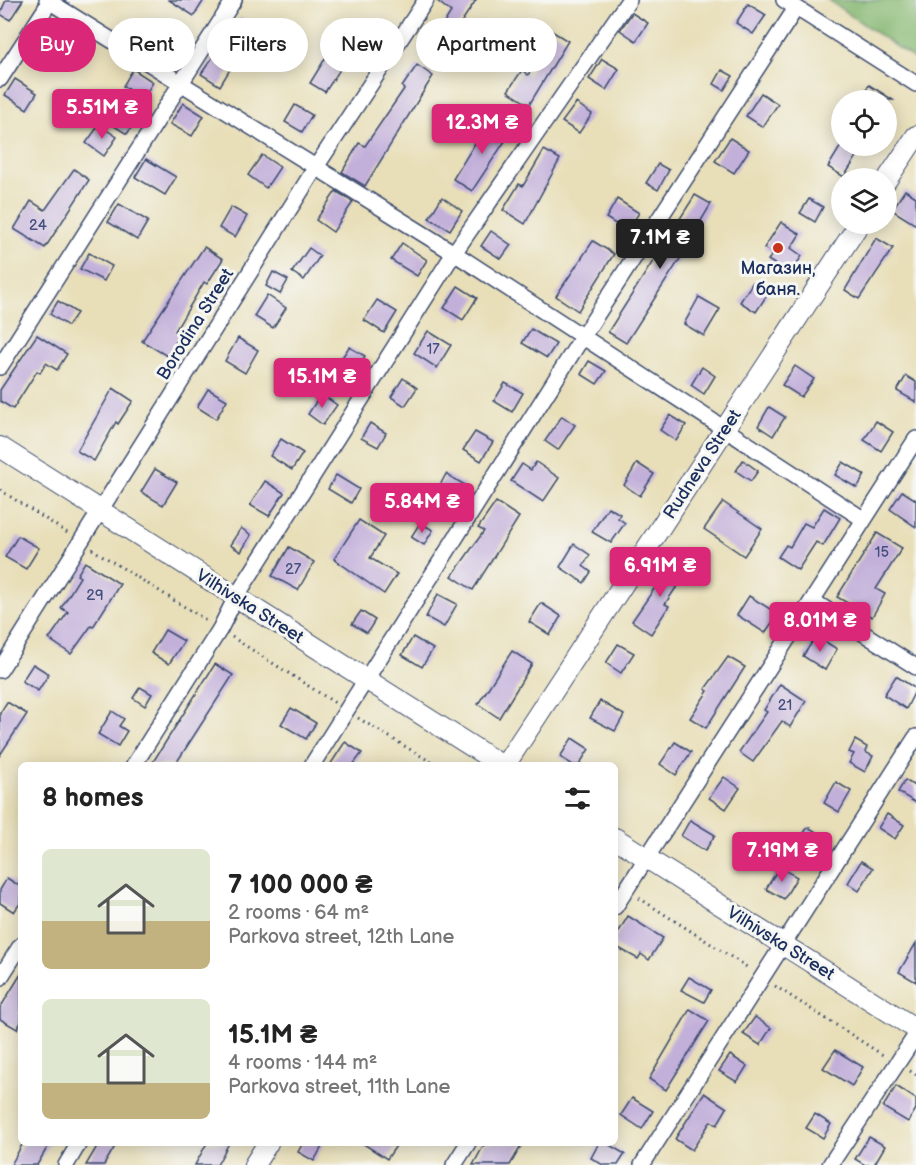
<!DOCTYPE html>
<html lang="en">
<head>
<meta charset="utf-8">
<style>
  :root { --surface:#fff; --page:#f6f6f6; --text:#222; --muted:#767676; --accent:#db2777 }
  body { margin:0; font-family:"Balsamiq Sans",sans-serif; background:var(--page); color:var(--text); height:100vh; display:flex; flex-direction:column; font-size:22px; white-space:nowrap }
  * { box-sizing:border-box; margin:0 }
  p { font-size:20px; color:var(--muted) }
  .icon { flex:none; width:33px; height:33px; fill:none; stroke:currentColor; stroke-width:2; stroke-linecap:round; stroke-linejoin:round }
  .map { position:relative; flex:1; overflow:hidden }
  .panel { position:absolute; left:18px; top:762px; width:600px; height:384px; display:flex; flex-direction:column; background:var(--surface); border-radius:9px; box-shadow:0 3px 15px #0003 }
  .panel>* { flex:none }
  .banner { position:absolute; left:18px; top:18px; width:600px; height:54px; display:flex; gap:12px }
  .tools { position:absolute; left:831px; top:90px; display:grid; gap:12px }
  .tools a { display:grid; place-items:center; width:66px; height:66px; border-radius:50%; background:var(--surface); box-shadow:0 3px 15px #0003; font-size:30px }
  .price { position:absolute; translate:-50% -51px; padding:0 14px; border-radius:6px; background:var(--accent); color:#fff; font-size:20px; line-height:39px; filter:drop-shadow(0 2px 3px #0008) }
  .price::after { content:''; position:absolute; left:50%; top:36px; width:18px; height:14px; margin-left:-9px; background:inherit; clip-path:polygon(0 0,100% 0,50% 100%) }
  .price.on { background:#222; color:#fff }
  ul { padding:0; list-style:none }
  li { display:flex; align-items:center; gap:18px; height:150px; padding:0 24px }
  li span { display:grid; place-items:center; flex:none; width:168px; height:120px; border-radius:9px; color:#555 }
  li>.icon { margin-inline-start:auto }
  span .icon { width:72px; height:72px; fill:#fffc; stroke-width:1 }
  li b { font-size:26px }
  h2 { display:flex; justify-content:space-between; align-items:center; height:72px; padding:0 24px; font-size:26px }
  .pill { padding:0 21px; border-radius:27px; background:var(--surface); box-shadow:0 3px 15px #0003; font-size:21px; line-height:54px }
  .pill.on { background:var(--accent); color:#fff }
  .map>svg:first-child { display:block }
  .forest { fill:#87b872; stroke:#517468; stroke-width:1.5 }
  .building { fill:#c3b0da }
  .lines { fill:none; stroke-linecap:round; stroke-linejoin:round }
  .minor-casing { stroke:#3a496c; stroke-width:18 }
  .tertiary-casing { stroke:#3a496c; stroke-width:22 }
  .path { stroke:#3a496c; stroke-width:3; stroke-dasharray:1.5 4.5; stroke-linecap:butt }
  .minor { stroke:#fff; stroke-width:15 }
  .tertiary { stroke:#fff; stroke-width:20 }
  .poi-dot { fill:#c8321e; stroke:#f6f6f2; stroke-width:2 }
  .labels { text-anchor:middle; stroke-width:6; stroke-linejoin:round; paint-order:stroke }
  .number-label { font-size:15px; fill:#454f7d }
  .poi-label { font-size:18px; fill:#1b2f5e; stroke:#f6f6f2 }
  .street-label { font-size:18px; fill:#1b2f5e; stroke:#f6f6f2 }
</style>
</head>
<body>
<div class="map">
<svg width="916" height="1165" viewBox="0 0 916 1165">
  <rect width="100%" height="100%" fill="#f6f6f2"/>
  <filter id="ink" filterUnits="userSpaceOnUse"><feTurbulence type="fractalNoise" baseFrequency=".0167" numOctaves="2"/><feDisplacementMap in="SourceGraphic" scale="12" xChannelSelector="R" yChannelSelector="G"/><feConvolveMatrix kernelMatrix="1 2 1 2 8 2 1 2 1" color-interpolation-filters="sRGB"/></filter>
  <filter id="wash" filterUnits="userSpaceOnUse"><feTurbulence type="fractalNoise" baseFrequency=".008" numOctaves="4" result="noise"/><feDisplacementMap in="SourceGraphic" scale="24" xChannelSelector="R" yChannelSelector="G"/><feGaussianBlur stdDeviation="1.35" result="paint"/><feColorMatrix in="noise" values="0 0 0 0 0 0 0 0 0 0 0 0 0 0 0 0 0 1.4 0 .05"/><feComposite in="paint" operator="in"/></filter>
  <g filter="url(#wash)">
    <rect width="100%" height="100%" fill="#e8dfb9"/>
    <!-- forest -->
    <polygon class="forest" points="828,0 916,0 916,60"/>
    <g id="blocks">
      <!-- building -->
      <g class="building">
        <polygon points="6,0 23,0 10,20 0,14"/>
        <polygon points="169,0 204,0 194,16"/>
        <polygon points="436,0 476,0 458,27 463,30 448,55 431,44 451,12"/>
        <polygon points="748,4 766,15 753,34 736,23"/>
        <polygon points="632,13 648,23 636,41 620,30"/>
        <polygon points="240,18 255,28 220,86 201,74"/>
        <polygon points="52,21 77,37 63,59 38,43"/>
        <polygon points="163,25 181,37 169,55 151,44"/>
        <polygon points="344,28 361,38 325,92 310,83"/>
        <polygon points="550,30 568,41 529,105 508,91 522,70 528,75 543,52 538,48"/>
        <polygon points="602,59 619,69 606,90 589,79"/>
        <polygon points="417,65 433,76 365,186 342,172 359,143 365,146 404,89 402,87"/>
        <polygon points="133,69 153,82 143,99 123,86"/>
        <polygon points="722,70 733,76 724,90 714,84"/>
        <polygon points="15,79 37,93 27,109 5,95"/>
        <polygon points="869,85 893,100 859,100"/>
        <polygon points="761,93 778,104 763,127 746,116"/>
        <polygon points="183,103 204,116 192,136 170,124"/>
        <polygon points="576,103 592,114 579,133 562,122"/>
        <polygon points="295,105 312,115 302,132 285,122"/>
        <polygon points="123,112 136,121 127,134 114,126"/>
        <polygon points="490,119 511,132 472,191 453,179"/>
        <polygon points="99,125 117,137 104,156 86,143"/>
        <polygon points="730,138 749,150 734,173 715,161"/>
        <polygon points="842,144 859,153 844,177 828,167"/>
        <polygon points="544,150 560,159 525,224 503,210 519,184 523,186"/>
        <polygon points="262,155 280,167 266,188 248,175"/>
        <polygon points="146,159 176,177 165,195 135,177"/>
        <polygon points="658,164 669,170 658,190 646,183"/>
        <polygon points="74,169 89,180 45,248 14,229 31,201 45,210"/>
        <polygon points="905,190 916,197 916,225 892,210"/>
        <polygon points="336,191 353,202 333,232 316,220"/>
        <polygon points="695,195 711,204 692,236 694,237 626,343 608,332"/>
        <polygon points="442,197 462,211 450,230 429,218"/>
        <polygon points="617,199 639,213 627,231 606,218"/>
        <polygon points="809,199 823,207 815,222 800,213"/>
        <polygon points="119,204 148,221 137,240 108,222"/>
        <polygon points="231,207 247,216 235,237 219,228"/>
        <polygon points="781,222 800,234 791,248 802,256 790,274 768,260 773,254 764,248"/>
        <polygon points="491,231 511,245 501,259 481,246"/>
        <polygon points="876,238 893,248 859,299 845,290"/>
        <polygon points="593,241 614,254 578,311 556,296"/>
        <polygon points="402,243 427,260 417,276 391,260"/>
        <polygon points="204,247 223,259 207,284 204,282 175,331 180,335 167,356 142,341"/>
        <polygon points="309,248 320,256 304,280 292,272"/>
        <polygon points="89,253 112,266 104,281 80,269"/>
        <polygon points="273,272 288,280 280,294 266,286"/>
        <polygon points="753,282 769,292 756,312 740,302"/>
        <polygon points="458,286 477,298 463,320 444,308"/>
        <polygon points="267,295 286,308 273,328 254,316"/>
        <polygon points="699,297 720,309 704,336 684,324"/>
        <polygon points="377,300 397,312 384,333 364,320"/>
        <polygon points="58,301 77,313 68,326 50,314"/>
        <polygon points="531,329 556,344 547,358 522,343"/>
        <polygon points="428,331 451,345 437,368 414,353"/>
        <polygon points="37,335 67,354 57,370 46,363 40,373 37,371 13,409 0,401 0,390"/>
        <polygon points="238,338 258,350 245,373 225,361"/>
        <polygon points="349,347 365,356 353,375 337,365"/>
        <polygon points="589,361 606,371 597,384 581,374"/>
        <polygon points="795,366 814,379 801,397 782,385"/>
        <polygon points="702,367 715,376 704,394 691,385"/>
        <polygon points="906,376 916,382 916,402 897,391"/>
        <polygon points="403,378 417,388 405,406 391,397"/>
        <polygon points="505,383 523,393 512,412 494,401"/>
        <polygon points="113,388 133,401 118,424 116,422 94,461 77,451"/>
        <polygon points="208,389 227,400 216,419 197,407"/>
        <polygon points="321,394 337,405 323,425 308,414"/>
        <polygon points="769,407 785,417 773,436 758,426"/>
        <polygon points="670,415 686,425 676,441 660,430"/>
        <polygon points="562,416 575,425 558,450 545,441"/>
        <polygon points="876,421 893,432 881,451 864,440"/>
        <polygon points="370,423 386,433 378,447 361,438"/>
        <polygon points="475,432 493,442 481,461 463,450"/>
        <polygon points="281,439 303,453 292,470 270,456"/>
        <polygon points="743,460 758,471 751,481 736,471"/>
        <polygon points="536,462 559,478 543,502 511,481 522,464 531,470"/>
        <polygon points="843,462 865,475 857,488 835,475"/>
        <polygon points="637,463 654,474 640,496 624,485"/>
        <polygon points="155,469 177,482 163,505 141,492"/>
        <polygon points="446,474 465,485 456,502 437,491"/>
        <polygon points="336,475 359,489 351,503 328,489"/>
        <polygon points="265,481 284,493 269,516 250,505"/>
        <polygon points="902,491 916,500 916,527 890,509"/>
        <polygon points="496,502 519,517 473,590 452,576 484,531 478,528"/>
        <polygon points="723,502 762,529 744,556 704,529"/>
        <polygon points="608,507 620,514 618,518 625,523 611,543 592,532"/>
        <polygon points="824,508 840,518 823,546 816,542 798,570 778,557 786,545 790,547 804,523 812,527"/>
        <polygon points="359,520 384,536 370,558 397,574 384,594 334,559"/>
        <polygon points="420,523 433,530 424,545 411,537"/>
        <polygon points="241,528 251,535 241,552 230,545"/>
        <polygon points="877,533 902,548 876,589 885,594 872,617 837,597"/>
        <polygon points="18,536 39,548 26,569 5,557"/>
        <polygon points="574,544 590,555 583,566 591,572 584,583 560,567"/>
        <polygon points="289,547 314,562 298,590 272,576"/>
        <polygon points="674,560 688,570 665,604 669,606 651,634 632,621"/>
        <polygon points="85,562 120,584 93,627 91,626 71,654 49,639 68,612 61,608 80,577 77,575"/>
        <polygon points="438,594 457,604 444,627 426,617"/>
        <polygon points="749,596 778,614 765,633 737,615"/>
        <polygon points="541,603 561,616 550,635 529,622"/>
        <polygon points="361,611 375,620 367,633 352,624"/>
        <polygon points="165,630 184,641 169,664 151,653"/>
        <polygon points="816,636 837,649 825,670 803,656"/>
        <polygon points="413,637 433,649 422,667 402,655"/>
        <polygon points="618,644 634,653 621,673 606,663"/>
        <polygon points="512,651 532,664 499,718 478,704"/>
        <polygon points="728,657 745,667 706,728 690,718 708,691 705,689"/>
        <polygon points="33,664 49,674 38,691 22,681"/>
        <polygon points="215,664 233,675 175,765 151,765"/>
        <polygon points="896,676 916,689 906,709 884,695"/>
        <polygon points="780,684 806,701 790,727 782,721 753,762 739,752 767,712 764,710"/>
        <polygon points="140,687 152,694 145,706 133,698"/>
        <polygon points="600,701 624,715 615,731 590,718"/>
        <polygon points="7,702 27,714 0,755 0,713"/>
        <polygon points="291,708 316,723 306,739 281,724"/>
        <polygon points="112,711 124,719 119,726 127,731 118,746 98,734"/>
        <polygon points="572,738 589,749 579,765 573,765 560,757"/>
        <polygon points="855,740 867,747 865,752 873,756 865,772 849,763 854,754 849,752"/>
        <polygon points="345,742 362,753 353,765 330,765"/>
        <polygon points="675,742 691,752 676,775 660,764"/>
        <polygon points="724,777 740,788 726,809 709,798"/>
        <polygon points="905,780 916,787 916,803 898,792"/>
        <polygon points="836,782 851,791 839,812 824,803"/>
        <polygon points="887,814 904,825 895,839 878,828"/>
        <polygon points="690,820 715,835 705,851 681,836"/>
        <polygon points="808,827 826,838 812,859 794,847"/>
        <polygon points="861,861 873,868 859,891 848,883"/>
        <polygon points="779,867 797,877 784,899 766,889"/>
        <polygon points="7,878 21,887 21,902 14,912 0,903 0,890"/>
        <polygon points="628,916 663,938 649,960 641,954 638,959 615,946 615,938"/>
        <polygon points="916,943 916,982 899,972"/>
        <polygon points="21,974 21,1022 17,1029 0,1019 0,1008"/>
        <polygon points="689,977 711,990 704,1002 681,990"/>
        <polygon points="690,1009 709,1021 666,1090 649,1079"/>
        <polygon points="755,1017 771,1028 760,1045 743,1034"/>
        <polygon points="835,1050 863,1067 852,1086 823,1068"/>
        <polygon points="730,1055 747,1066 737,1082 719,1071"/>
        <polygon points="896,1086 916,1099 916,1109 908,1122 883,1107"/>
        <polygon points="704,1093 727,1108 717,1125 711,1121 692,1150 675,1139"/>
        <polygon points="632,1098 653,1111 642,1129 621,1115"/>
        <polygon points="815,1114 831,1124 823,1138 806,1128"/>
        <polygon points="869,1137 885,1146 874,1165 865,1165 855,1159"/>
        <polygon points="23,1143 50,1143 37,1165 11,1165"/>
        <polygon points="99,1143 117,1143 104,1165 86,1165"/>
        <polygon points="207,1143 229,1143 217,1165 195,1165"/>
        <polygon points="303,1143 324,1143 314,1161 298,1152"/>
        <polygon points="362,1143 398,1143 387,1159"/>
        <polygon points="485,1143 523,1143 510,1165 473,1165"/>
        <polygon points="599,1143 606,1143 625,1154 618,1165 603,1165 591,1158"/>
      </g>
    </g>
  </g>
  <g filter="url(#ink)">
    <use href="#blocks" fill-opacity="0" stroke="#3a496c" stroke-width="1.5"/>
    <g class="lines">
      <!-- minor casing -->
      <g class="minor-casing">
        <g id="minor">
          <polyline points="47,0 454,253 863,519"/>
          <polyline points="784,0 916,84"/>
          <polyline points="0,79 51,0"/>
          <polyline points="0,367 234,0"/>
          <polyline points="813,601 916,667"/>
          <polyline points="0,670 316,167 426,0"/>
          <polyline points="134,765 220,629 236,597 454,253 629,0"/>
          <polyline points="312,765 583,336 796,8"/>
          <polyline points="615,907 916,439"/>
          <polyline points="0,978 21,945"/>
          <polyline points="66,1165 79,1143"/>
          <polyline points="454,1165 468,1143"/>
          <polyline points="642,1165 916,737"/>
          <polyline points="830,1165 916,1035"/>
        </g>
      </g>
      <!-- tertiary casing -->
      <g class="tertiary-casing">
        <g id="tertiary">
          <polyline points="886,181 916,136"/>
          <polyline points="0,447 501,765"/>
          <polyline points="505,765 859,224"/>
          <polyline points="615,838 916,1029"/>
          <polyline points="254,1165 268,1143"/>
        </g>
      </g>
      <!-- path -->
      <g class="path">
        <polyline points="0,490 69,534"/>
        <polyline points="92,549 209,622"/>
        <polyline points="232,637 335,703"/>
        <polyline points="358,718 436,765"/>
        <polyline points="639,898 750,969"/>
        <polyline points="775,986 886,1057"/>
        <polyline points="910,1071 916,1075"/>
      </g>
      <!-- minor -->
      <use href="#minor" class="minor"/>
      <!-- tertiary -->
      <use href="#tertiary" class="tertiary"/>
    </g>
  </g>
  <!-- markers -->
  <circle class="poi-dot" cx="778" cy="248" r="6"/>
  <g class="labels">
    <!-- number labels -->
    <g class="number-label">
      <text x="38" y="230">24</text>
      <text x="433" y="354">17</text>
      <text x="882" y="557">15</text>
      <text x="293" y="574">27</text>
      <text x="95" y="600">29</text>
      <text x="785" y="710">21</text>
    </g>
    <!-- poi labels -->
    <g class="poi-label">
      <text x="778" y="274">Магазин,<tspan x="778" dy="21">баня.</tspan></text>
    </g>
    <!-- street labels -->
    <g class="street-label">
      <text transform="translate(195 324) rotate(-58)" y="6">Borodina Street</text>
      <text transform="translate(702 464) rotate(-57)" y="6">Rudneva Street</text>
      <text transform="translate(250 606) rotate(32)" y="6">Vilhivska Street</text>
      <text transform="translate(781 943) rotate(32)" y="6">Vilhivska Street</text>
    </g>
  </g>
</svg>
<div class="tools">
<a><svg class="icon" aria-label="locate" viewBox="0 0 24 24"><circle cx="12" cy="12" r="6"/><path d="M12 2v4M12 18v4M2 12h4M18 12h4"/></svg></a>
<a><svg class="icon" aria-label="layers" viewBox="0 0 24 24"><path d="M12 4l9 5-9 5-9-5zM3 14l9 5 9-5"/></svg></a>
</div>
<b class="price" style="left:102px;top:140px">5.51M ₴</b>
<b class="price" style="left:482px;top:155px">12.3M ₴</b>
<b class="price on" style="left:660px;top:270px">7.1M ₴</b>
<b class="price" style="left:322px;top:409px">15.1M ₴</b>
<b class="price" style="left:422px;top:534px">5.84M ₴</b>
<b class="price" style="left:660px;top:598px">6.91M ₴</b>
<b class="price" style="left:820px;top:653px">8.01M ₴</b>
<b class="price" style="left:782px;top:883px">7.19M ₴</b>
<div class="banner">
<a class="pill on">Buy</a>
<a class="pill">Rent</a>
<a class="pill">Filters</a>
<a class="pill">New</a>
<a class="pill">Apartment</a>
</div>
<section class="panel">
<h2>8 homes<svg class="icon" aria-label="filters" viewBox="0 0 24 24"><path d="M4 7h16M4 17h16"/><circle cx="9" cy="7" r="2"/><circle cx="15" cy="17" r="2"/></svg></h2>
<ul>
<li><span style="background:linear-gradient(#dfe7d0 60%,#c2b280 0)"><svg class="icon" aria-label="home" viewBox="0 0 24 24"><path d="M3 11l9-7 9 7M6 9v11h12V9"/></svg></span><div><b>7 100 000 ₴</b><p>2 rooms · 64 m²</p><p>Parkova street, 12th Lane</p></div></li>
<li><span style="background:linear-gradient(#dfe7d0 70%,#c2b280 0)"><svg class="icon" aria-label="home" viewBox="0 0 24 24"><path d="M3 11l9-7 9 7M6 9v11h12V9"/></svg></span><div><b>15.1M ₴</b><p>4 rooms · 144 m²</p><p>Parkova street, 11th Lane</p></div></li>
</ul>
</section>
</div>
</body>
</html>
